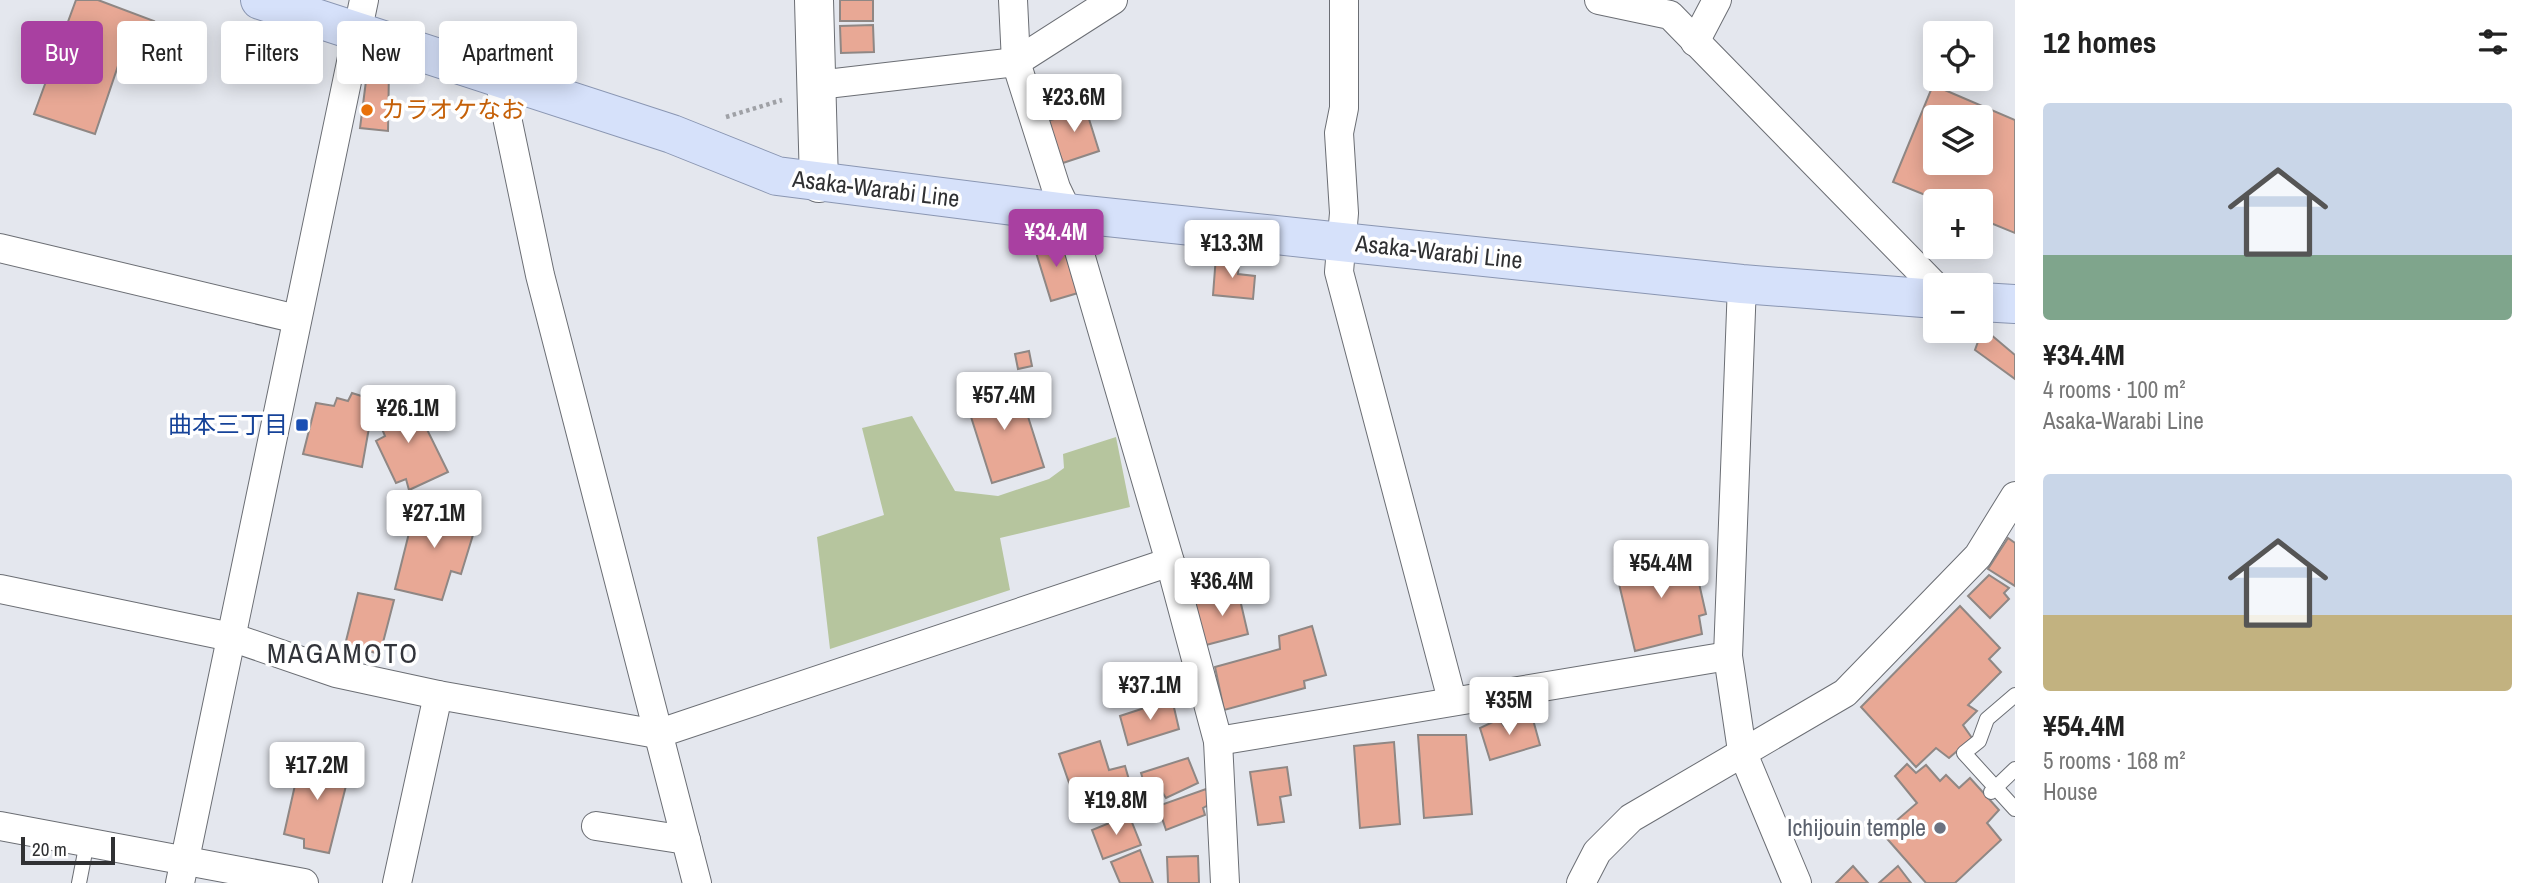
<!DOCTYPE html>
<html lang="en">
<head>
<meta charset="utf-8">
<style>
  :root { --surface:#fff; --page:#f2f2f2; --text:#222; --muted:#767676; --accent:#a940a1 }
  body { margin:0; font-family:"Archivo Narrow","Noto Sans JP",sans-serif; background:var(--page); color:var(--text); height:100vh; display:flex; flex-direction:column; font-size:26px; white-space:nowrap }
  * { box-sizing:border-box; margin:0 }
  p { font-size:23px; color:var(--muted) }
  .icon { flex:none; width:38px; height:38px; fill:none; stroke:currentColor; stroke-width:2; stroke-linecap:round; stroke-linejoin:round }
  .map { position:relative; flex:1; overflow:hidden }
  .side { display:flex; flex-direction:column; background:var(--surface); width:525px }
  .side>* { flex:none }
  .hud { position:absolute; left:21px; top:21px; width:665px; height:63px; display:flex; gap:14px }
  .fabs { position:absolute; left:1923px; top:21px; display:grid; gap:14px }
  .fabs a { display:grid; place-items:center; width:70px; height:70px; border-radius:7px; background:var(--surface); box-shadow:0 4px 18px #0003; font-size:35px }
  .scale { position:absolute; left:21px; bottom:18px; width:94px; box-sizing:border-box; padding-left:7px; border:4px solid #303133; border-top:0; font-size:19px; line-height:24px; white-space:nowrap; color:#303133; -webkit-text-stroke:5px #fff; paint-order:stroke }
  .price { position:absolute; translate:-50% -60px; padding:0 16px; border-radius:7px; background:#fff; color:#222; font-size:23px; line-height:46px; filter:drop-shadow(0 2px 4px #0008) }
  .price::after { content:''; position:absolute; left:50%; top:42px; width:21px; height:16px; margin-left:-10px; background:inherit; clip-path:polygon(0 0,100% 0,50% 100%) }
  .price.active { background:var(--accent); color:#fff }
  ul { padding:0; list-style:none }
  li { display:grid; align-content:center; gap:14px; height:371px; padding:0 28px }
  li span { display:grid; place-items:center; height:217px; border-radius:7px; color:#555 }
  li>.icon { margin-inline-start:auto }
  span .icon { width:126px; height:126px; fill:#fffc; stroke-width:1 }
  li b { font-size:30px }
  h2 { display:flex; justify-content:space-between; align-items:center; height:84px; padding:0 28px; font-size:30px }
  .chip { padding:0 24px; border-radius:7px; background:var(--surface); box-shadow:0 4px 18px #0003; font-size:24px; line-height:63px }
  .chip.active { background:var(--accent); color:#fff }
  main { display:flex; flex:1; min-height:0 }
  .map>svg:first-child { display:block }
  .green { fill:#b6c59e }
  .building { fill:#e8a895; stroke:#8f8784; stroke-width:2; fill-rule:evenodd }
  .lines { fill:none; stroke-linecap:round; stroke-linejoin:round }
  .lane-casing { stroke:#6b6e74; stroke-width:16 }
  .street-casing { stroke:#6b6e74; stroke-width:30 }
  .secondary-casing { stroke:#6b6e74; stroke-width:40 }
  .primary-casing { stroke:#8a96b2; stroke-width:40 }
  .path { stroke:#9fa1a6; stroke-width:4.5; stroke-dasharray:3.5 3.5; stroke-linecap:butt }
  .lane { stroke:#fff; stroke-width:14 }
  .street { stroke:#fff; stroke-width:28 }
  .secondary { stroke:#fff; stroke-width:38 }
  .primary { stroke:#d6e1fa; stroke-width:38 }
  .food-dot { fill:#e8710a; stroke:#fff; stroke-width:2.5 }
  .transit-dot { fill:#1a4fb4; stroke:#fff; stroke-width:2.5 }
  .worship-dot { fill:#6b7280; stroke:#fff; stroke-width:2.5 }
  .labels { text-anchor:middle; stroke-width:7; stroke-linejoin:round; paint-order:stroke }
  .food-label { font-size:24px; fill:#c56008; stroke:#fff; text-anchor:start }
  .street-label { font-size:24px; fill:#303133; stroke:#fff }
  .transit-label { font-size:24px; fill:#164399; stroke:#fff; text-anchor:end }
  .worship-label { font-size:24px; fill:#5b616d; stroke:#fff; text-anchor:end }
  .quarter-label { font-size:28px; letter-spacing:2px; fill:#32343a; stroke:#fff }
</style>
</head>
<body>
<main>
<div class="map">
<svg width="2015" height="883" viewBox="0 0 2015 883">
  <rect width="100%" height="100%" fill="#e4e7ee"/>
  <!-- green -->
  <polygon class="green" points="912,416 955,491 998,496 1049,479 1064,468 1063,454 1116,437 1130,507 1000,538 1010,590 830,649 817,537 884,515 862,428"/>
  <!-- building -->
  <g class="building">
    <polygon points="76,0 98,0 154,21 137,63 120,60 95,134 34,114"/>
    <rect x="840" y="0" width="33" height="21"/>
    <polygon points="873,25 874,52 841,53 840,26"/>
    <polygon points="368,65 389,68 388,131 360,128"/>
    <path d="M 1933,85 L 2015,120 L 2015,233 L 1981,219 L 1981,201 L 1940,201 L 1893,182 ZM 1936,117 L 1981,117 L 1981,163 L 1936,163 Z"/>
    <polygon points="1084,103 1099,151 1063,163 1047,121 1061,117 1060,110"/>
    <polygon points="1060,237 1078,293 1051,301 1034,246"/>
    <polygon points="1216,256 1239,259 1238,274 1255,276 1253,299 1213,295"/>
    <polygon points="1983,328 2015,355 2015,379 1975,350"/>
    <polygon points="1029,351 1032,366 1018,369 1015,354"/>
    <polygon points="1017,382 1044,467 992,483 965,398"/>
    <polygon points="352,393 374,400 362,467 303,454 316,403 334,406 337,398 348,401"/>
    <polygon points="410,395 448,472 409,490 406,479 396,483 376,441 385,436 375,412"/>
    <polygon points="417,501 464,512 462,523 476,525 461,574 451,571 442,600 395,589"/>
    <polygon points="2008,538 2015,543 2015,586 1988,569"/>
    <polygon points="1683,549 1687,570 1696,570 1706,614 1699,616 1702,634 1635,651 1615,567"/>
    <polygon points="1989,575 2009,588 2004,593 2009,599 1990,618 1968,596"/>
    <polygon points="1238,591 1248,634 1206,645 1194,604"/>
    <polygon points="358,593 394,600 380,654 345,645"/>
    <polygon points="1960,606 2000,648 1989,659 2001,672 1968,705 1977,711 1963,725 1972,738 1949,758 1936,748 1916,767 1861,707"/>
    <polygon points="1312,626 1326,675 1304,681 1305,688 1224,710 1215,667 1280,649 1279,636"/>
    <polygon points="1172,699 1179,729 1128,745 1120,716"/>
    <polygon points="1532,716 1540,745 1490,760 1480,728 1499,719 1504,726"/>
    <polygon points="1418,735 1466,735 1472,814 1424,818"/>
    <polygon points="1100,741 1109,770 1125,766 1134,797 1081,817 1059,754"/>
    <polygon points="1394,742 1400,824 1360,828 1354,746"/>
    <polygon points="302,754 351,766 329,853 304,848 304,839 284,834"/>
    <polygon points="1188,758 1198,783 1166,798 1162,792 1148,796 1141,773"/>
    <polygon points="1907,764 1916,773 1926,765 1940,781 1946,775 1959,788 1970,778 1999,810 1987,823 2001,840 1955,883 1926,883 1882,833 1917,803 1895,776"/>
    <polygon points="1287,767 1291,795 1280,797 1284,822 1258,825 1250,772"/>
    <polygon points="1206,789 1212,803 1203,808 1205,815 1166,830 1158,806"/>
    <polygon points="1129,815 1141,845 1103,859 1092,830"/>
    <polygon points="1140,850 1153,883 1120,883 1111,862"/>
    <polygon points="1198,856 1199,883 1168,883 1167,857"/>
    <polygon points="1853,866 1868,883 1836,883"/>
    <polygon points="1898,866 1911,883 1879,883"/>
  </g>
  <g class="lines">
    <!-- lane casing -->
    <g class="lane-casing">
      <g id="lane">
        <polyline points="2015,695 1987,719 1979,741 1964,753 2015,809"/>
        <polyline points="1991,792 2015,769"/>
        <polyline points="79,883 87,842"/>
      </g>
    </g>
    <!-- street casing -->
    <g class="street-casing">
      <g id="street">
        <polyline points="1013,0 1016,62 1056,188 1068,213 1170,562 1218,741 1225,883"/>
        <polyline points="1344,0 1344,108 1339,133 1344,213 1339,272 1452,700"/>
        <polyline points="1599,0 1670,15 1936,287"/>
        <polyline points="1695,42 1717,0"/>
        <polyline points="499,79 540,275 697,883"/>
        <polyline points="818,85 1016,62 1113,0"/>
        <polyline points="0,248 297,319"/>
        <polyline points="1742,284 1728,656 1742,751 1797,883"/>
        <polyline points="0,589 231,637 336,673 438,695 657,734 1170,562"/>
        <polyline points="1218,741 1728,656"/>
        <polyline points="0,826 304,883"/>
        <polyline points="596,826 686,840"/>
        <polyline points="180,883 364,0"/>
        <polyline points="397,883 438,695"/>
        <polyline points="1581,883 1597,852 1631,818 1845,693 1978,556 2015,496"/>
      </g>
    </g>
    <!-- secondary casing -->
    <g class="secondary-casing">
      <polyline id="secondary" points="814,0 819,183"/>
    </g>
    <!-- primary casing -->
    <g class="primary-casing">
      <g id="primary">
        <polyline points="260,0 672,134 777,176 1068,213 1341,242 1742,284 1936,299"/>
        <polyline points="1981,302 2015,304"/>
      </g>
    </g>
    <!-- path -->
    <polyline class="path" points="726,117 782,100"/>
    <!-- lane -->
    <use href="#lane" class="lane"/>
    <!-- street -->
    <use href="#street" class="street"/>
    <!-- secondary -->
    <use href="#secondary" class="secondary"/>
    <!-- primary -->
    <use href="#primary" class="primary"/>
  </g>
  <!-- markers -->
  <circle class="food-dot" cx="367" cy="110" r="7"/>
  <rect class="transit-dot" x="295" y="418" width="14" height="14" rx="3.5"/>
  <circle class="worship-dot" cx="1940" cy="828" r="7"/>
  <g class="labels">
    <!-- food labels -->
    <g class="food-label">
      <text x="381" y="118">カラオケなお</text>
    </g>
    <!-- street labels -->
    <g class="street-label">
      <text transform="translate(876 189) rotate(7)" y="8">Asaka-Warabi Line</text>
      <text transform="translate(1439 252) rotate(6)" y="8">Asaka-Warabi Line</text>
    </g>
    <!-- transit labels -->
    <g class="transit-label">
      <text x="288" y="433">曲本三丁目</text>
    </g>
    <!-- worship labels -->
    <g class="worship-label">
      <text x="1926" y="836">Ichijouin temple</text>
    </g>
    <!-- quarter labels -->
    <g class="quarter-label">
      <text x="343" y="663">MAGAMOTO</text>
    </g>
  </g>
</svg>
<div class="fabs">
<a><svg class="icon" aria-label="locate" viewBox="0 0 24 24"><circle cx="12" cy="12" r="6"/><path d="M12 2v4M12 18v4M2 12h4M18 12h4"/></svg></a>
<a><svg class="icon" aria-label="layers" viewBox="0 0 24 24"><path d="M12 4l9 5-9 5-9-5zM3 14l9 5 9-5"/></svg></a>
<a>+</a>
<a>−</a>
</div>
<div class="scale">20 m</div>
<b class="price" style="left:1074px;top:134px">¥23.6M</b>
<b class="price active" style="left:1056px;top:269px">¥34.4M</b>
<b class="price" style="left:1232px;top:280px">¥13.3M</b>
<b class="price" style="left:1004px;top:432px">¥57.4M</b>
<b class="price" style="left:408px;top:445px">¥26.1M</b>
<b class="price" style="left:434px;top:550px">¥27.1M</b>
<b class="price" style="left:1661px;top:600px">¥54.4M</b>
<b class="price" style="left:1222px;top:618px">¥36.4M</b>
<b class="price" style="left:1150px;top:722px">¥37.1M</b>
<b class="price" style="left:1509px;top:737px">¥35M</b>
<b class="price" style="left:317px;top:802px">¥17.2M</b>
<b class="price" style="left:1116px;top:837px">¥19.8M</b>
<div class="hud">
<a class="chip active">Buy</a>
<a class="chip">Rent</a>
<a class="chip">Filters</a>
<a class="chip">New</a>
<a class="chip">Apartment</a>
</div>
</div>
<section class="side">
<h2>12 homes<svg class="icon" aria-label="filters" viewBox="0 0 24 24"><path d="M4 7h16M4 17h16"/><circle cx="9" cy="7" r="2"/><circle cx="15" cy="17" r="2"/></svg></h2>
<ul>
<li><span style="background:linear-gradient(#c9d6e8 70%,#7fa58c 0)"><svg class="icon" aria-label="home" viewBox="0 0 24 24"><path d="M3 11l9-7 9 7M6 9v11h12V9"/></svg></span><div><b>¥34.4M</b><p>4 rooms · 100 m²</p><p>Asaka-Warabi Line</p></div></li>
<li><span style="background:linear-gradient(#c9d6e8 65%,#c2b280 0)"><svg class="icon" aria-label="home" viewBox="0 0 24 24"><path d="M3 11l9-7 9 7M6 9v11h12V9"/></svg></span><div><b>¥54.4M</b><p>5 rooms · 168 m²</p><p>House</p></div></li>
</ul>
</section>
</main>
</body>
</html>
